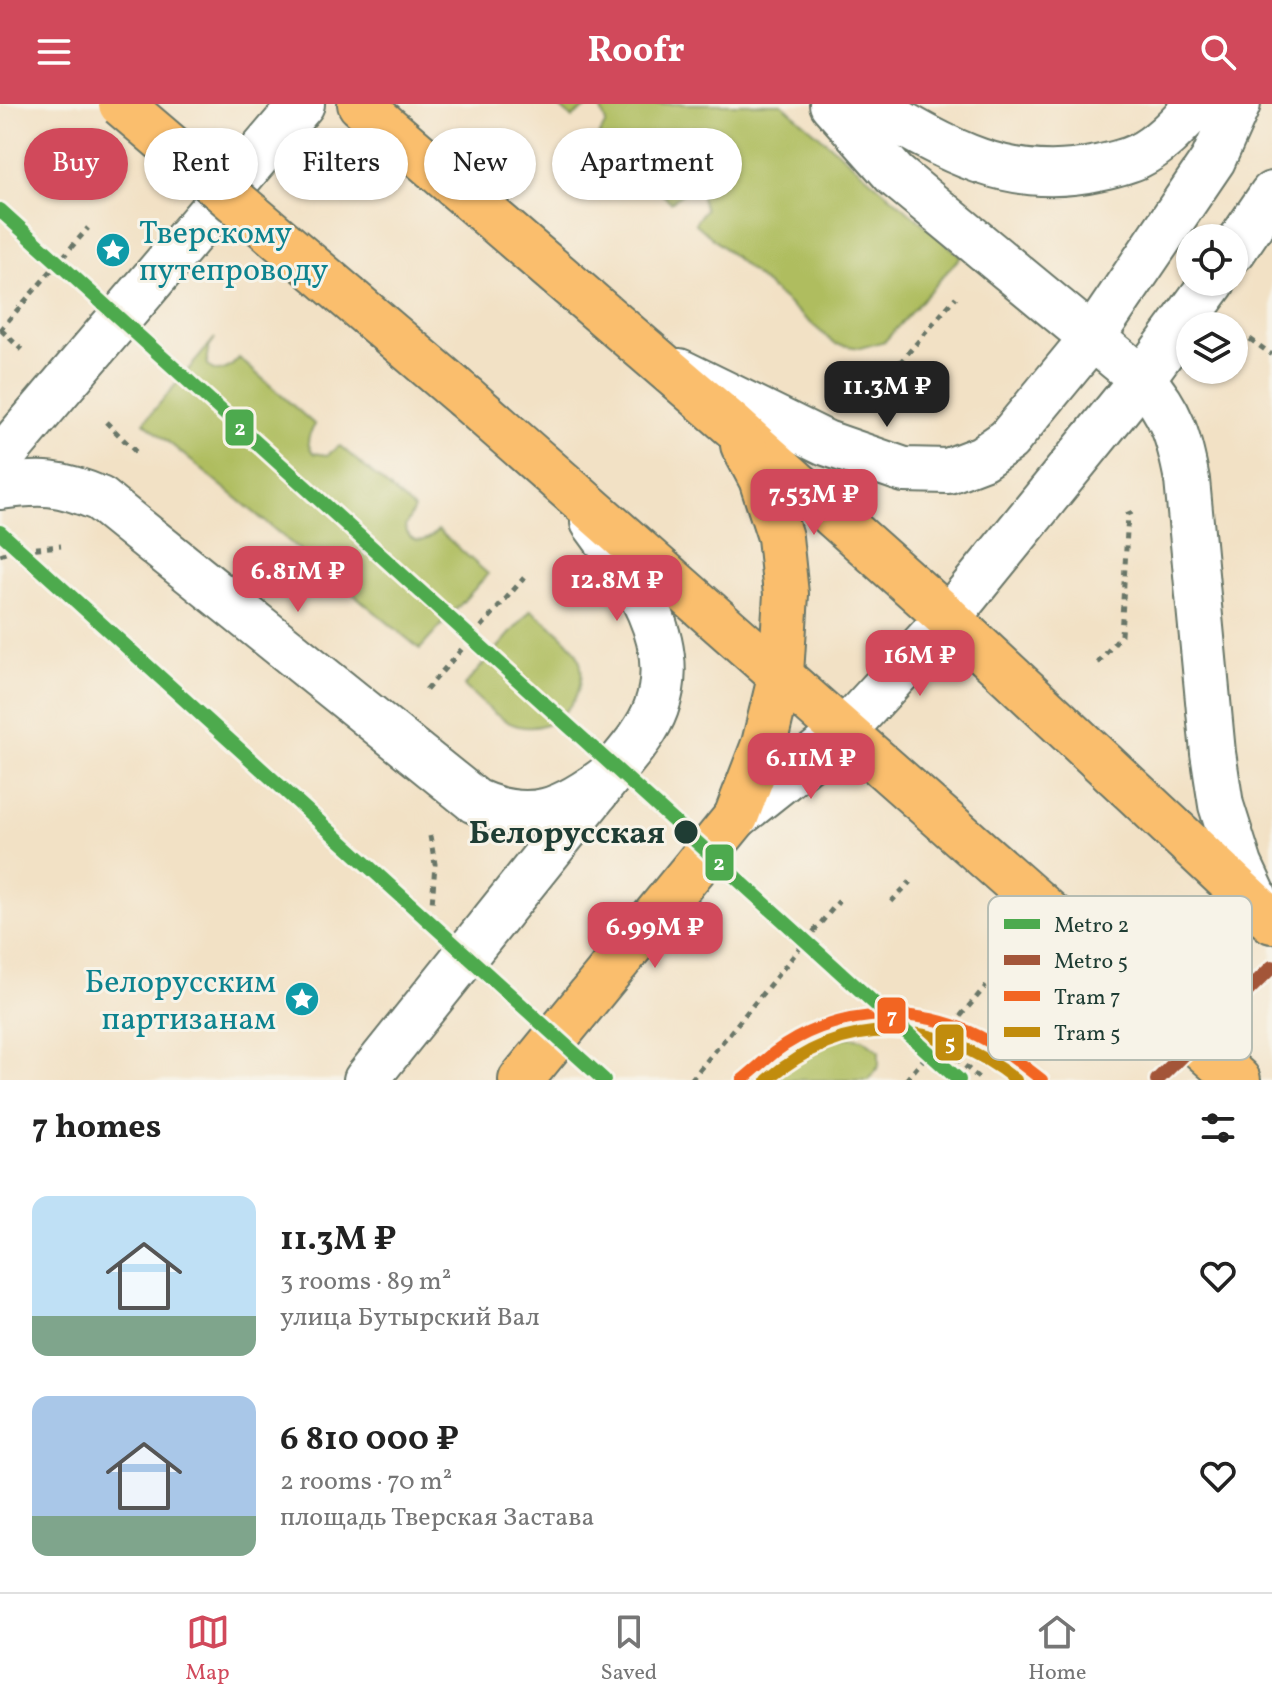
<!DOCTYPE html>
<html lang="en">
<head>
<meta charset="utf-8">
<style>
  :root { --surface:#fff; --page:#f6f6f6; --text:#222; --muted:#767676; --line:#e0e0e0; --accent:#d1495b }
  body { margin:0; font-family:Vollkorn,serif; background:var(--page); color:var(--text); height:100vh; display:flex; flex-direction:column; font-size:30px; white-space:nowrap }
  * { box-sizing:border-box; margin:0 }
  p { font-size:26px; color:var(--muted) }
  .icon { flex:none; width:44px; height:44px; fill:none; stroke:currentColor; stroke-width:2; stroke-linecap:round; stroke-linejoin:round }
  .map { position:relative; height:976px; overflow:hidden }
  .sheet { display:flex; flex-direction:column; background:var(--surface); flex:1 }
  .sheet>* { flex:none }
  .guide { position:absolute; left:24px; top:24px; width:800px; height:72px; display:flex; gap:16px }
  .controls { position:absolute; left:1176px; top:120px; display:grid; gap:16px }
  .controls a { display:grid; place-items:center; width:72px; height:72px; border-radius:50%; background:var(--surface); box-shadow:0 2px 6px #0004; font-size:40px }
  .price { position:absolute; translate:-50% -68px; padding:0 18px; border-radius:16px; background:var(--accent); color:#fff; font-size:26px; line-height:52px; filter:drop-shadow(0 2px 4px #0008) }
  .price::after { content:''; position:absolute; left:50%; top:48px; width:24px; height:18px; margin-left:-12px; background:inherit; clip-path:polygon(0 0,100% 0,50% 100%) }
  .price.active { background:#222; color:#fff }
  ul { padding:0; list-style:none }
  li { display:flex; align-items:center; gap:24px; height:200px; padding:0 32px }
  li span { display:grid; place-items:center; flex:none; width:224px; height:160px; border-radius:16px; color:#555 }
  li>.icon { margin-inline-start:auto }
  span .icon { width:96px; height:96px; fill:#fffc; stroke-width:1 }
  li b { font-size:34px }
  h2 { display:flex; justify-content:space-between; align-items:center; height:96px; padding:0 32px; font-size:34px }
  .chip { padding:0 28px; border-radius:36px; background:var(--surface); box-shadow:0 2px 6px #0004; font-size:28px; line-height:72px }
  .chip.active { background:var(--accent); color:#fff }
  header { display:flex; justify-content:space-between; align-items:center; height:104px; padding:0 32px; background:var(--accent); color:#fff; font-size:36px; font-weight:700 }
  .tabs { display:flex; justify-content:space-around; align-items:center; height:112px; border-top:2px solid var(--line); background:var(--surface); font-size:22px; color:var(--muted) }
  .tabs a { display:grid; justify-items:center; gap:4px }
  .tabs .active { color:var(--accent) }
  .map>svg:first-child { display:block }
  .green { fill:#afbd5f; stroke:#677d4a; stroke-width:2 }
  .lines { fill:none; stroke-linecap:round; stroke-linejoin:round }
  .minor-casing { stroke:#697667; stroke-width:48 }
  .major-casing { stroke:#697667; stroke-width:48 }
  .path { stroke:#697667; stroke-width:5; stroke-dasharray:6 6; stroke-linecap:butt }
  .minor { stroke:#fff; stroke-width:44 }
  .major { stroke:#fabe6d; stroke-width:44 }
  .major-bridge-casing { stroke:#697667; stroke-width:48; stroke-linecap:butt }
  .major-bridge { stroke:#fabe6d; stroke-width:44 }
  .tram-1-casing { stroke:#f7f3e8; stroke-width:18 }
  .tram-2-casing { stroke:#f7f3e8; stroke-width:18 }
  .tram-1 { stroke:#f26522; stroke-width:12 }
  .tram-2 { stroke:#c18c0d; stroke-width:12 }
  .metro-1-casing { stroke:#f7f3e8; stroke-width:20 }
  .metro-2-casing { stroke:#f7f3e8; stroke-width:20 }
  .metro-1 { stroke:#4daa4e; stroke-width:14 }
  .metro-2 { stroke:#a35539; stroke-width:14 }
  .stop-dot { fill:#1f3d34; stroke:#f7f3e8; stroke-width:3 }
  .labels { text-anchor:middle; stroke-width:6; stroke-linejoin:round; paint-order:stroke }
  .culture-label { font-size:32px; fill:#0d838f; stroke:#f7f3e8; text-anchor:start }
  .stop-label { font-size:32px; font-weight:bold; fill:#1f3d34; stroke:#f7f3e8; text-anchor:end }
  .key { fill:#f7f3e8; stroke:#b6bcb2; stroke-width:2 }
  .key-label { font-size:22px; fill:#1f3d34 }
  .line-badge { stroke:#f7f3e8; stroke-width:3 }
  .badge-label { font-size:22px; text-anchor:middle; font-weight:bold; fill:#fff }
</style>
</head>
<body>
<header><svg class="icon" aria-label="menu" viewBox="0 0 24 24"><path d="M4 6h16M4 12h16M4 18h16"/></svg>Roofr<svg class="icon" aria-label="search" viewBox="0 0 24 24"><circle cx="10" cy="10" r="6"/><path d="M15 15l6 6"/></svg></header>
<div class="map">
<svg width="1272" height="976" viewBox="0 0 1272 976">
  <rect width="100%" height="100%" fill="#f7f3e8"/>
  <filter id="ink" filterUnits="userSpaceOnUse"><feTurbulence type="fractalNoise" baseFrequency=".0125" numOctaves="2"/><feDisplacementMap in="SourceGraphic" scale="16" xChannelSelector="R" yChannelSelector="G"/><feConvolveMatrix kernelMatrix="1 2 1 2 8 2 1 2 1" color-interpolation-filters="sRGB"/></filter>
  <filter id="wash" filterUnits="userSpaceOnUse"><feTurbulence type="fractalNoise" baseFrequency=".006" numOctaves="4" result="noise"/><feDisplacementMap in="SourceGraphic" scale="32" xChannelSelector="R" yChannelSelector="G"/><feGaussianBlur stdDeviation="1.8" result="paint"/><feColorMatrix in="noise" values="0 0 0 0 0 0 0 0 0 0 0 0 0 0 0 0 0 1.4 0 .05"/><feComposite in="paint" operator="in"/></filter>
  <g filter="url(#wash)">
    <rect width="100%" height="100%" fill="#f2e1c5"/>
    <!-- green -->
    <g class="green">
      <path d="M 556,0 L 782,0 L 961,152 L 885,237 L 860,244 L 835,240 L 695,119 L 705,105 L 700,90 L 688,86 L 671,98 L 597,35 L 606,19 L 601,6 C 589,0 581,6 572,14 Z"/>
      <path d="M 215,234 C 194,263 218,280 239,254 L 315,321 C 308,331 305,338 313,349 L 327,351 L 340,342 L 414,405 L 405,423 C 411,442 427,439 438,426 L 488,470 L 420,545 L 144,318 Z"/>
      <path d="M 531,506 C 545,518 566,531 576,548 C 596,584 558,632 518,622 C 498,617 479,595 464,582 Z"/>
      <path d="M 849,933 L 863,935 L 879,947 L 879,962 L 868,976 L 762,976 C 787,952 815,938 849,933 Z"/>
    </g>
  </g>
  <g filter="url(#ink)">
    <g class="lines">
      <!-- minor casing -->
      <g class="minor-casing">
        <g id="minor">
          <path d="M 832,0 L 895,71 L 1142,275 C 1172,308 1179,334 1187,376 L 1213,649 L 1221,701 L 1240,761 L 1261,806"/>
          <path d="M 869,0 C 943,44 1008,84 1097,64 C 1111,61 1126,58 1138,52 C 1161,41 1181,18 1198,0"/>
          <polyline points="1234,146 1272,90"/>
          <polyline points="679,267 826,339 904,366 948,367 982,354 1008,336 1092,234 1213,56 1238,0"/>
          <polyline points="0,355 302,0"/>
          <path d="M 0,383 C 42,377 60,378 100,395 L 475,697 C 531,722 564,706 610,671"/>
          <polyline points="736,713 843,628 948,514 1142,275 1213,178"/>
          <path d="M 366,976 L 610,671 C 626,651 647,629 656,604 C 681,536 631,470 593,418"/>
        </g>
      </g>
      <!-- major casing -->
      <g class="major-casing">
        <g id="major">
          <polyline points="360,0 732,321 948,514 1272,817"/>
          <polyline points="466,294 1238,976"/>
          <polyline points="521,976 736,713 764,640 781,570 786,490 780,433 761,375 743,341"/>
        </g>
      </g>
      <!-- path -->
      <g class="path">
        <polyline points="0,106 58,160"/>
        <polyline points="0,226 88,124"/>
        <polyline points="1,226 22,246"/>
        <polyline points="1250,235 1272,251"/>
        <polyline points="892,268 956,193"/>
        <polyline points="106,318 138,350"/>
        <polyline points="0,451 14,446 61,442"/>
        <polyline points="1098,559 1121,531 1128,410 1135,407"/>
        <polyline points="426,586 524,474"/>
        <polyline points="430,732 435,760 432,801"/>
        <polyline points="891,798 910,778"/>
        <polyline points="938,938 981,976"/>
        <polyline points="691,976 839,797"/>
        <polyline points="906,976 986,882"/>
      </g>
      <!-- minor -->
      <use href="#minor" class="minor"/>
      <!-- major -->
      <use href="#major" class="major"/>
      <!-- major-bridge casing -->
      <g class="major-bridge-casing">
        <polyline id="major-bridge" points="121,0 466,294"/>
      </g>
      <!-- major-bridge -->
      <use href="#major-bridge" class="major-bridge"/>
      <!-- tram-1 casing -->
      <g class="tram-1-casing">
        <path id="tram-1" d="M 742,976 C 753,967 764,957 775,948 C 830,907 908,900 970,928 C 997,940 1019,958 1042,976"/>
      </g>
      <!-- tram-2 casing -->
      <g class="tram-2-casing">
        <path id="tram-2" d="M 767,976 C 846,909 936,913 1016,976"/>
      </g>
      <!-- tram-1 -->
      <use href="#tram-1" class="tram-1"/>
      <!-- tram-2 -->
      <use href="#tram-2" class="tram-2"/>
      <!-- metro-1 casing -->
      <g class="metro-1-casing">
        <g id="metro-1">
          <polyline points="0,106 959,976"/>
          <polyline points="0,428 604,976"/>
        </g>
      </g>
      <!-- metro-2 casing -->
      <g class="metro-2-casing">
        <polyline id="metro-2" points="1157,976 1272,863"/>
      </g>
      <!-- metro-1 -->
      <use href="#metro-1" class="metro-1"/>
      <!-- metro-2 -->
      <use href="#metro-2" class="metro-2"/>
    </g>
  </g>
  <!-- icons -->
  <defs>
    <g id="sight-disc" transform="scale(1.8)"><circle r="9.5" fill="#0f9aa8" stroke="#f7f3e8"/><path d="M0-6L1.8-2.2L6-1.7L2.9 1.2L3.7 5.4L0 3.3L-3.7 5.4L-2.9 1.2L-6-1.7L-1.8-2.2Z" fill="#fff"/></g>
  </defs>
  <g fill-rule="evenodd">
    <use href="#sight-disc" x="113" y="146"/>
    <use href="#sight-disc" x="302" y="895"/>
  </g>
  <!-- markers -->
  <circle class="stop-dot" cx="686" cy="728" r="13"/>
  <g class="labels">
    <!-- culture labels -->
    <g class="culture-label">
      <text x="139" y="139">Тверскому<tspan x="139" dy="37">путепроводу</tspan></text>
      <text x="276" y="888" text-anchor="end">Белорусским<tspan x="276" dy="37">партизанам</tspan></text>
    </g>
    <!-- stop labels -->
    <g class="stop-label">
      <text x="665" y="739">Белорусская</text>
    </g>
  </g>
  <!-- legend -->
  <rect x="988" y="792" width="264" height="164" rx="12" class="key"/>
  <rect x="1004" y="815" width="36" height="10" fill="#4daa4e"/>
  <rect x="1004" y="851" width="36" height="10" fill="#a35539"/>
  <rect x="1004" y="887" width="36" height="10" fill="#f26522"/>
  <rect x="1004" y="923" width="36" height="10" fill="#c18c0d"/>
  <g class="key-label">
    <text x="1054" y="828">Metro 2</text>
    <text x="1054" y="864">Metro 5</text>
    <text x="1054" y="900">Tram 7</text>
    <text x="1054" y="936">Tram 5</text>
  </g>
  <g class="line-badge">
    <rect x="224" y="304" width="31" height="39" rx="8" fill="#4daa4e"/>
    <rect x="704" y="739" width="31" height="39" rx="8" fill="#4daa4e"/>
    <rect x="876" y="892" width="31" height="39" rx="8" fill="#f26522"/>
    <rect x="934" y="919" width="31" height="39" rx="8" fill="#c18c0d"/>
  </g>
  <g class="badge-label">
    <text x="240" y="331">2</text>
    <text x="719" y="766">2</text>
    <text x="892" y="919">7</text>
    <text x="950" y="946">5</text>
  </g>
</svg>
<div class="controls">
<a><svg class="icon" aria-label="locate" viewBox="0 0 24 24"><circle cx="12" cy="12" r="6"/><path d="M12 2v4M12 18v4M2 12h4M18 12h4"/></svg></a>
<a><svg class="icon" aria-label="layers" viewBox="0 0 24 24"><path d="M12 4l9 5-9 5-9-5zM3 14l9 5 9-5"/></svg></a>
</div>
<b class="price active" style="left:887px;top:325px">11.3M ₽</b>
<b class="price" style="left:814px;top:433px">7.53M ₽</b>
<b class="price" style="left:298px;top:510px">6.81M ₽</b>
<b class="price" style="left:617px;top:519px">12.8M ₽</b>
<b class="price" style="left:920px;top:594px">16M ₽</b>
<b class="price" style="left:811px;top:697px">6.11M ₽</b>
<b class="price" style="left:655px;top:866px">6.99M ₽</b>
<div class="guide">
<a class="chip active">Buy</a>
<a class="chip">Rent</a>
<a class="chip">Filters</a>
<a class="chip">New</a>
<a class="chip">Apartment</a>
</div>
</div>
<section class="sheet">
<h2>7 homes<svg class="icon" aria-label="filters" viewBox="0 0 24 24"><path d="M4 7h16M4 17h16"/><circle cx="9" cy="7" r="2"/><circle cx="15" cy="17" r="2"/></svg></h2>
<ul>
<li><span style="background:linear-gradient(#bfe0f5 75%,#7fa58c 0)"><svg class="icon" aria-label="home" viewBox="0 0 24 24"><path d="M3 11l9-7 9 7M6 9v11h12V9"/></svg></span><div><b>11.3M ₽</b><p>3 rooms · 89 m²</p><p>улица Бутырский Вал</p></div><svg class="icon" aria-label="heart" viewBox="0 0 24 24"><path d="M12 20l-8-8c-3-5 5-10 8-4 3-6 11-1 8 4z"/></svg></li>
<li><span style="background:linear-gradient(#a9c7e8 75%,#7fa58c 0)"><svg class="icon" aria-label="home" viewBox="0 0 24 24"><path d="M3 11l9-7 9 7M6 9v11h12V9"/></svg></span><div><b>6 810 000 ₽</b><p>2 rooms · 70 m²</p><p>площадь Тверская Застава</p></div><svg class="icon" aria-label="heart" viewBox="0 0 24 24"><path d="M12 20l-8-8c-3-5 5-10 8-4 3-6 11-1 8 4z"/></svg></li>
</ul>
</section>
<nav class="tabs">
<a class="active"><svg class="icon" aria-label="map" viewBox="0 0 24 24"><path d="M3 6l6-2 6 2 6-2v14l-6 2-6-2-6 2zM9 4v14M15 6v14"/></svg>Map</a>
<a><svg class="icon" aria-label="saved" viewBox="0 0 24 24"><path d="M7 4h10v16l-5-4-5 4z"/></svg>Saved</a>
<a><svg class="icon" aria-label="home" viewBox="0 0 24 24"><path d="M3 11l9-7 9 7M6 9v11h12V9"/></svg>Home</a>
</nav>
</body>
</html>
